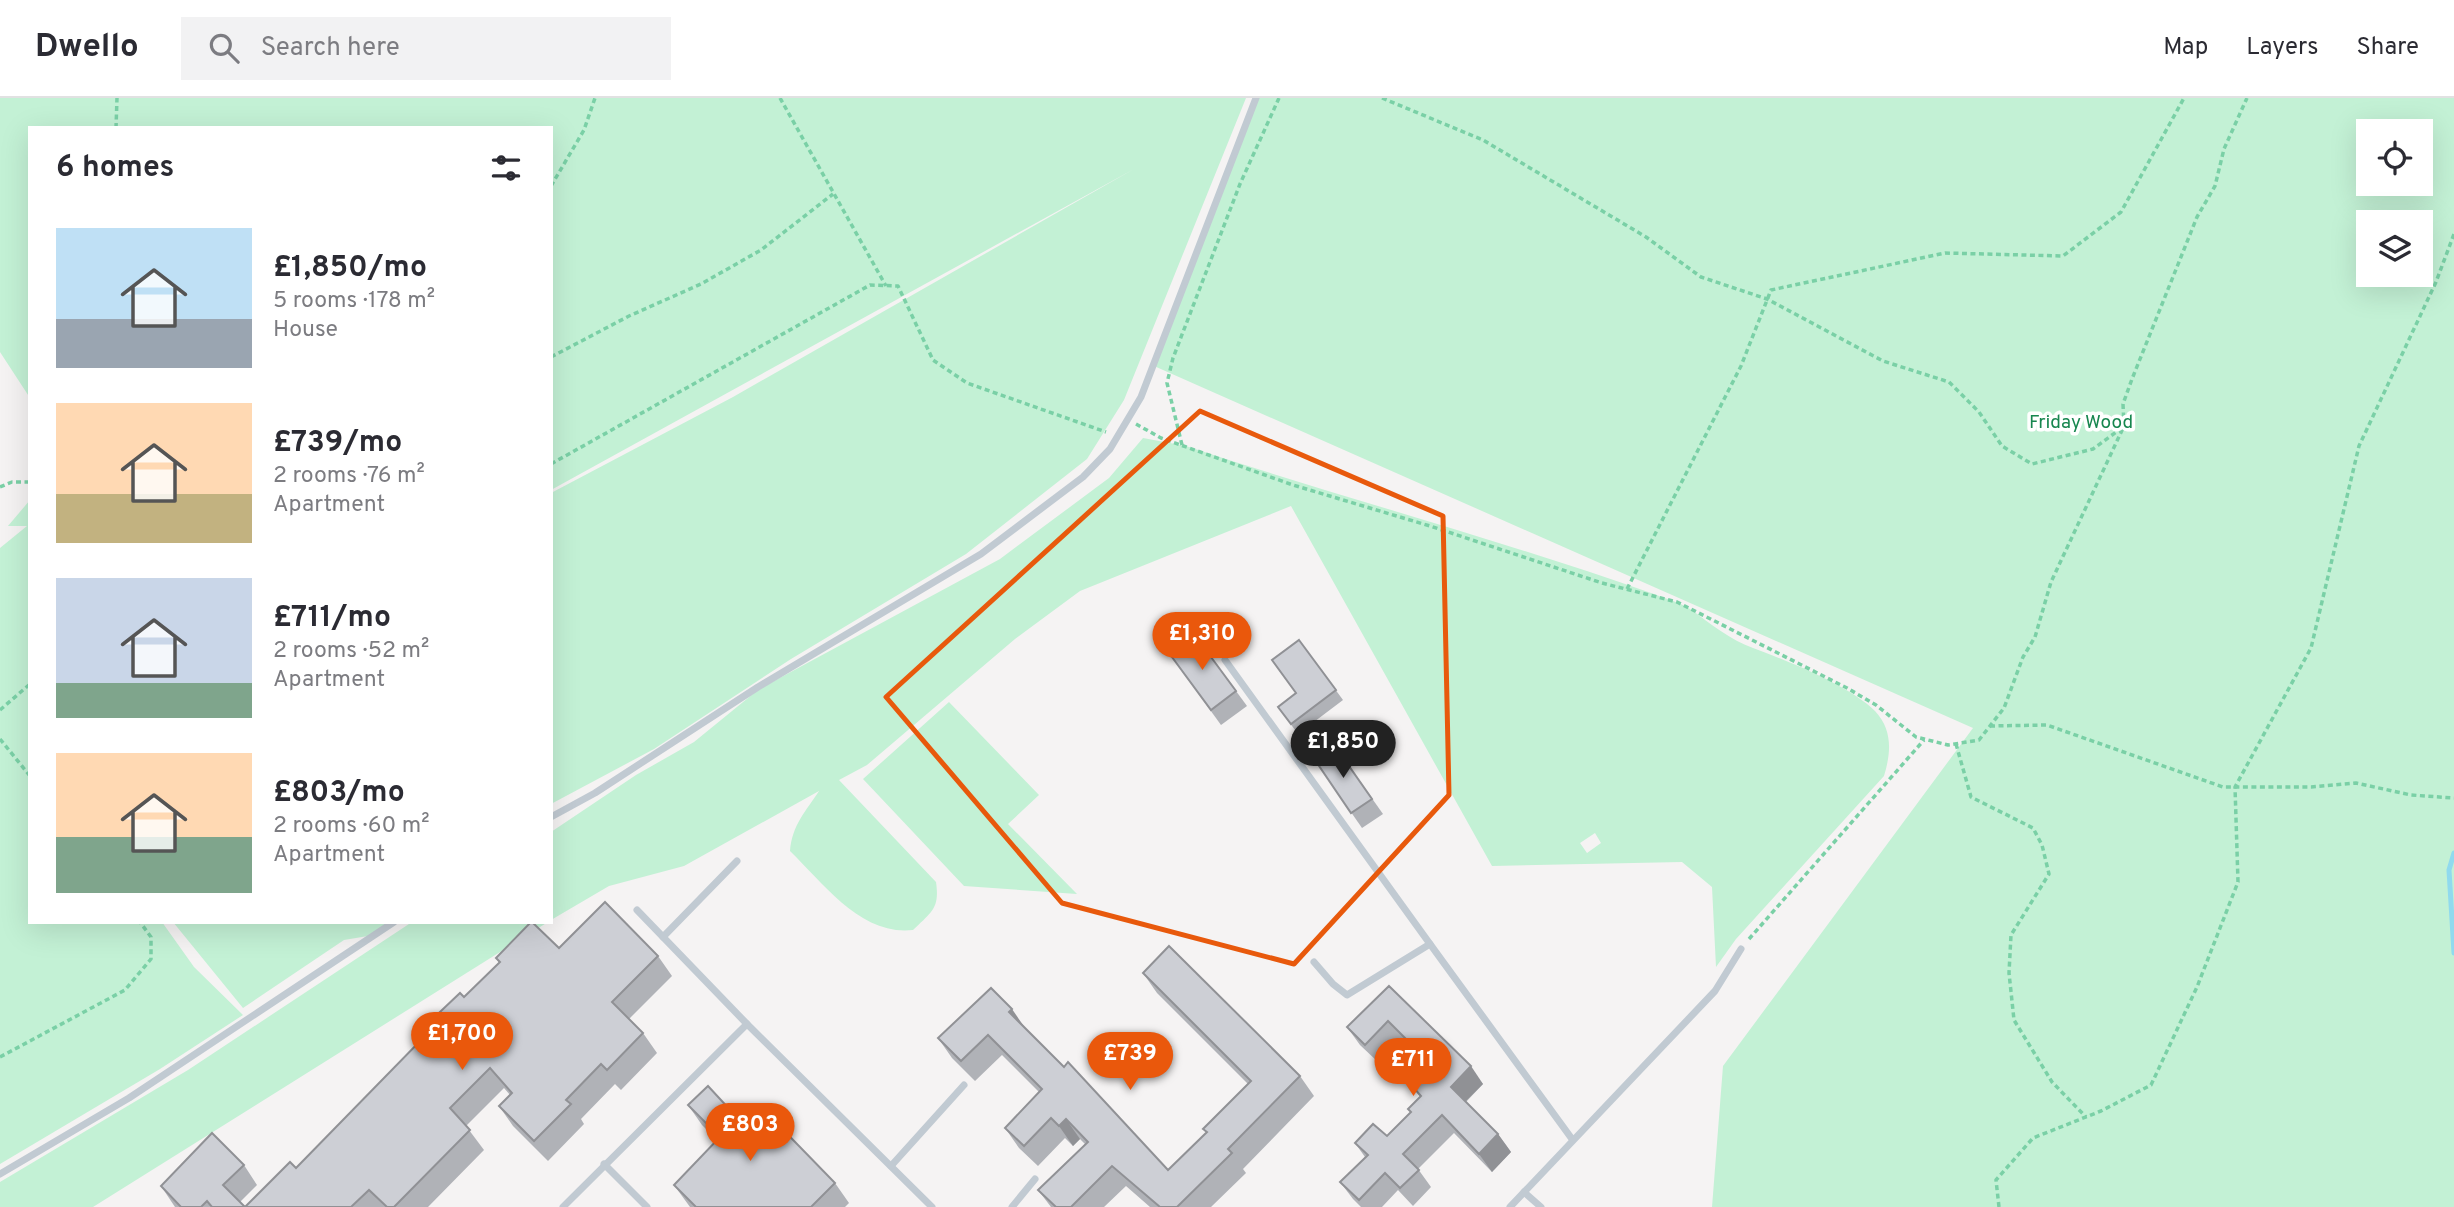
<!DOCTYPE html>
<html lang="en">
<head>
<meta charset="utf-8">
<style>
  :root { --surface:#fff; --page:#f2f2f3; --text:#2b2b33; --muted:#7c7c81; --line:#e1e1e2; --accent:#ea580c }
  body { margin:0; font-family:Overpass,sans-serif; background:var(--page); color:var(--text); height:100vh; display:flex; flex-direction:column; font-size:26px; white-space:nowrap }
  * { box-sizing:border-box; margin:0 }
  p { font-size:23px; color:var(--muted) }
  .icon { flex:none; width:38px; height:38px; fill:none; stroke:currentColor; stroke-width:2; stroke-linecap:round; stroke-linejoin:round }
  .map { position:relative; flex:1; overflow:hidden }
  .sheet { position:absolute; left:28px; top:28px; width:525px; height:798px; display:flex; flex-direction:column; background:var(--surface); border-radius:0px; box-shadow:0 7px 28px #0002 }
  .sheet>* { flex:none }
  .controls { position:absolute; left:2356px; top:21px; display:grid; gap:14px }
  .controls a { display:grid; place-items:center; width:77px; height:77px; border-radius:0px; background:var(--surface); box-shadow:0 7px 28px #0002; font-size:35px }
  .price { position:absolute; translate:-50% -60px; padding:0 16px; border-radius:24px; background:var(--accent); color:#fff; font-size:23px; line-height:46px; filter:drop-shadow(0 2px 4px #0008) }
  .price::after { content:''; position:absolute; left:50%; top:42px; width:21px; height:16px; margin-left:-10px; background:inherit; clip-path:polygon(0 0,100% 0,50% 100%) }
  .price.on { background:#222; color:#fff }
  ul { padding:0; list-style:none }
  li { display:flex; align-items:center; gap:21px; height:175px; padding:0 28px }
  li span { display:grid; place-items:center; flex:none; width:196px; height:140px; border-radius:0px; color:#555 }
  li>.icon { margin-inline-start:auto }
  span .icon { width:84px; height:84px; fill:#fffc; stroke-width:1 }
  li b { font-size:30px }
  h2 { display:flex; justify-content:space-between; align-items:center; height:84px; padding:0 28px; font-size:30px }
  header { display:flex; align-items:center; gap:42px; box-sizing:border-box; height:98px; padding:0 35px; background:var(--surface); border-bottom:2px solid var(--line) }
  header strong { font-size:33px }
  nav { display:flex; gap:38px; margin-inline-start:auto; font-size:24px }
  .search { width:490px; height:63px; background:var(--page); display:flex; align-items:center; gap:18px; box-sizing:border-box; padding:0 24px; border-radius:0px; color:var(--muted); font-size:26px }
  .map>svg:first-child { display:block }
  .green { fill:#c3f1d5; fill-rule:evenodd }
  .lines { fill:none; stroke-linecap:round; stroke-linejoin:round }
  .stream { stroke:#90daee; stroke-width:5 }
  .path { stroke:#7ad0a6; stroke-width:3.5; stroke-dasharray:5 3.5; stroke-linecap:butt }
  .service { stroke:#c1cad2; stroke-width:7 }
  .wall { fill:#b0b2b7 }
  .shaded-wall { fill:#909195 }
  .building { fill:#cdcfd5; stroke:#909195; stroke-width:2 }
  .marked { fill:none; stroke:#e8590c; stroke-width:5; stroke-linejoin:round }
  .labels { text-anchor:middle; stroke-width:7; stroke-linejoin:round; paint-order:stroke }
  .park-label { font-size:19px; fill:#17864f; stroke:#fff }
</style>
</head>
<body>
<header>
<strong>Dwello</strong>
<div class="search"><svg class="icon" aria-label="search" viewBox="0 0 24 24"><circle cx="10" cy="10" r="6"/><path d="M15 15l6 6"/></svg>Search here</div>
<nav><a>Map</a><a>Layers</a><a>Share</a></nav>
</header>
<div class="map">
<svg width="2454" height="1109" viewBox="0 0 2454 1109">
  <rect width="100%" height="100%" fill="#f5f3f3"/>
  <!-- green -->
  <g class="green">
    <polygon points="0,0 1246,0 1124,302 1087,361 966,456 791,561 654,651 551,706 551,395 733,299 1134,71 551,392 551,30 30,30 30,300 0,254"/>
    <path d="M 1256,0 L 2454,0 L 2454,1109 L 1712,1109 L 1723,968 L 1973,630 L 1154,268 ZM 2368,33 L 2420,33 L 2420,86 L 2368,86 ZM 2368,124 L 2420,124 L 2420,177 L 2368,177 Z"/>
    <path d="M 1143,340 L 1186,348 C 1340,399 1498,441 1651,495 C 1664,500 1679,504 1690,511 C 1710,525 1730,542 1753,550 C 1786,562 1850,588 1875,613 C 1893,632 1891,655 1884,678 L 1736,841 L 1716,869 L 1712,789 L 1682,764 L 1492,768 L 1291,408 L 1080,493 L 1015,541 L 867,667 L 839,682 L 936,784 C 940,811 931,814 913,832 C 861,838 824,786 790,753 C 792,727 806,713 819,693 L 684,768 L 609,788 L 551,822 L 551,734 L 636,677 L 694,644 L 759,591 L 1000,461 L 1109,380 ZM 1595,735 L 1601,745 L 1587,755 L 1580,745 Z"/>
    <polygon points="30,402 30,824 162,824 194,869 243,917 160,971 0,1066 0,450 27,428 8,428"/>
    <polygon points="949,604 1039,697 1008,726 1077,796 964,788 863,681"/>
    <polygon points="173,824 389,824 368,838 344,842 243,910"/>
    <polygon points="412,824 548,824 93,1109 0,1109 0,1084 188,972"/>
  </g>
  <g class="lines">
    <!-- stream -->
    <polyline class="stream" points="2454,755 2449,772 2454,855"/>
    <!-- path -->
    <g class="path">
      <polyline points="780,0 886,188"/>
      <polyline points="1382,0 1483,42 1646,139 1701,179 1767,201 1883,263 1949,284 1979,314 2002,348 2032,366 2093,351 2123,329"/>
      <polyline points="116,30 117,0"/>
      <polyline points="551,88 584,32 595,0"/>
      <polyline points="551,259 629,218 701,186 761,152 833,96"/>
      <polyline points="1136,326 1161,340 1293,387 1430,428 1602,485 1677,504 1847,590 1876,607 1916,639 1948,647 1979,642 2004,610 2023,559 2035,539 2051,484 2124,328 2123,306 2132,281 2197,119 2215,88 2224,51 2247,0"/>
      <polyline points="1182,347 1167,285 1173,260 1240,86 1279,0"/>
      <polyline points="551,366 870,187 898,188 933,262 967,285 1106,334"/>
      <polyline points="0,389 12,384 30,384"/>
      <polyline points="1627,491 1741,268 1771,192 1945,155 2063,158 2121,114 2184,0"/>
      <polyline points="0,612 30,586"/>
      <polyline points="1990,628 2047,627 2223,689 2311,689 2356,685 2411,697 2454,700"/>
      <polyline points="0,641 30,678"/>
      <polyline points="1956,646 1971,699 2033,730 2042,747 2049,776 2011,837 2009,875 2014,922 2052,984 2086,1019"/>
      <polyline points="1749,841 1924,642"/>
      <polyline points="0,959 125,892 151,861 151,839 140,824"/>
      <polyline points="1999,1109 1996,1082 2033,1040 2101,1013 2151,987 2197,889 2238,784 2235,689 2311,550 2359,348 2436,184 2454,136"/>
    </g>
    <!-- service -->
    <g class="service">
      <polyline points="1225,562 1430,846"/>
      <polyline points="551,719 595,695 758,589 981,456 1083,379 1110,351 1141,299 1256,0"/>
      <polyline points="637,812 747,926 932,1109"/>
      <polyline points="663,839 737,763"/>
      <polyline points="1314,864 1333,886 1347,897 1430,846 1572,1041"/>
      <polyline points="604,1066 647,1109"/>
      <polyline points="891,1068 964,987"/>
      <polyline points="0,1076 129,1000 394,824"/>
      <polyline points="1524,1094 1541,1109"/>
      <polyline points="563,1109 747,926"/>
      <polyline points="1012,1109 1035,1081"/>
      <polyline points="1510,1109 1715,893 1741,851"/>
    </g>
  </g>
  <!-- wall -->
  <g class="wall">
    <polygon points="1299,542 1343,602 1298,636 1278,609 1296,595"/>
    <polygon points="1169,555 1236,593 1247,608 1221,627"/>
    <polygon points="1335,648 1383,716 1362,730 1315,662"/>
    <polygon points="559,850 658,858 672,878 629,921 643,935 657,955 621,992 615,986 581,1021 584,1026 548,1063 513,1028 499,1008 510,997 504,990 466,1028 484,1052 428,1109 175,1109 161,1088 244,1067 257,1087 240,1104 245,1109 296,1070 427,937 422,931 464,899 499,865 496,860"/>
    <polygon points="1143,875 1300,978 1314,998 1243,1071 1246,1075 1211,1109 1150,1109 1126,1088 1104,1109 1051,1109 1038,1092 1085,1046 1080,1041 1073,1048 1065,1040 1038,1068 1019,1050 1005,1030 1039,994 1002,957 975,983 952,960 938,940 1025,931 1168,1072 1206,1035 1203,1031 1248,986 1157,895"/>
    <polygon points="1389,888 1483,986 1466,1004 1498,1036 1511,1054 1492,1074 1454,1035 1418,1071 1431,1089 1413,1108 1398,1092 1382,1109 1361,1109 1353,1101 1340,1084 1365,1059 1355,1045 1387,1038 1411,1014 1408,1011 1420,999 1413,989 1431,971 1400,941 1378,964 1360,947 1347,929"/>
    <polygon points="688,1007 744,1027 835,1085 849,1105 845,1109 690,1109 674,1087 717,1042 702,1027"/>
  </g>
  <!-- shaded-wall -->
  <g class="shaded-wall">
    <polygon points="1012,911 1025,930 1009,914"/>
    <polygon points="1471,968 1483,986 1463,1006 1451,989"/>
    <polygon points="1066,1021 1080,1041 1073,1048 1059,1028"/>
    <polygon points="1498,1036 1511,1054 1492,1074 1479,1056"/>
  </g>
  <!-- building -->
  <g class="building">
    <polygon points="1194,536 1236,593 1211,612 1169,555"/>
    <polygon points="1299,542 1336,592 1291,626 1278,609 1296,595 1272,562"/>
    <polygon points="1335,648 1372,701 1351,715 1315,662"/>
    <polygon points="605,804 658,858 612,904 643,935 607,972 601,966 566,1002 571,1006 534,1043 499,1008 512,995 490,970 450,1010 470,1032 394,1109 387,1109 369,1092 351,1109 212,1109 207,1103 201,1109 181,1109 161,1088 212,1035 244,1067 223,1087 245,1109 290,1064 296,1070 427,936 422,931 460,895 464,899 500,864 496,860 531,824 532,824 559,850"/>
    <polygon points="1169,848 1300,978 1228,1051 1232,1055 1177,1109 1160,1109 1112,1068 1071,1109 1056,1109 1038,1092 1088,1044 1066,1021 1059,1028 1051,1020 1024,1048 1005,1030 1042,991 988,937 961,963 938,940 991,890 1012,911 1009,914 1064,969 1068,964 1168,1072 1207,1034 1203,1031 1251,983 1143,875"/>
    <polygon points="1389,888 1471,968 1451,989 1498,1036 1479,1056 1442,1017 1403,1056 1419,1072 1400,1090 1385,1075 1359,1102 1340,1084 1368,1057 1355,1045 1373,1026 1387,1038 1411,1014 1408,1011 1421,998 1413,989 1434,969 1388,923 1365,947 1347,929"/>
    <polygon points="708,988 744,1027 761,1009 835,1085 811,1109 696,1109 674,1087 720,1039 688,1007"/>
  </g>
  <!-- marked area -->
  <path class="marked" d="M 1200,313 L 1443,418 L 1449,697 L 1294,866 L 1062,805 L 886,599 Z"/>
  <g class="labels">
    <!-- park labels -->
    <g class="park-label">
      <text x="2081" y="330">Friday Wood</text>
    </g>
  </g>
</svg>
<div class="controls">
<a><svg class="icon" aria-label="locate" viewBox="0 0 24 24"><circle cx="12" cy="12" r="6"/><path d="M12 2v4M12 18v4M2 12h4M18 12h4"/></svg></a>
<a><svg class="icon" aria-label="layers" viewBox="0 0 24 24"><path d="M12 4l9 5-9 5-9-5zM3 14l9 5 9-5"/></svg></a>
</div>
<b class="price" style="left:1202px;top:574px">£1,310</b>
<b class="price on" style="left:1343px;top:682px">£1,850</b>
<b class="price" style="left:462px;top:974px">£1,700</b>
<b class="price" style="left:1130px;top:994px">£739</b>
<b class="price" style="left:1413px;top:1000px">£711</b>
<b class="price" style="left:750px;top:1065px">£803</b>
<section class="sheet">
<h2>6 homes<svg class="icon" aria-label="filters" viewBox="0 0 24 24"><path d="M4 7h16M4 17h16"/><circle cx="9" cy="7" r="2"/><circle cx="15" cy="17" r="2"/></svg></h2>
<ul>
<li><span style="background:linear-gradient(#bfe0f5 65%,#9aa5b1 0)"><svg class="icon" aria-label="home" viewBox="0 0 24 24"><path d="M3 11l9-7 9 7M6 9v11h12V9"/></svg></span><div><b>£1,850/mo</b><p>5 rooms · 178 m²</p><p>House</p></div></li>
<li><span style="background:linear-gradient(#ffd9b3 65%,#c2b280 0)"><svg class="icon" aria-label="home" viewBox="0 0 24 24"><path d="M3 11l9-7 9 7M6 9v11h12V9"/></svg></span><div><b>£739/mo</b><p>2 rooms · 76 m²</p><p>Apartment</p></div></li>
<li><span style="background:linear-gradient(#c9d6e8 75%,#7fa58c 0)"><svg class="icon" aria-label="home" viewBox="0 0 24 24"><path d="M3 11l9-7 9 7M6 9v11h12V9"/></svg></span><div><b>£711/mo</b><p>2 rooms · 52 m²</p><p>Apartment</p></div></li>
<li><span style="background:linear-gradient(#ffd9b3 60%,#7fa58c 0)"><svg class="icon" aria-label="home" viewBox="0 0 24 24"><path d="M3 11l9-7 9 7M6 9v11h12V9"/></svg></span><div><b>£803/mo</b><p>2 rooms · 60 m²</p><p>Apartment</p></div></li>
</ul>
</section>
</div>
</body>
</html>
